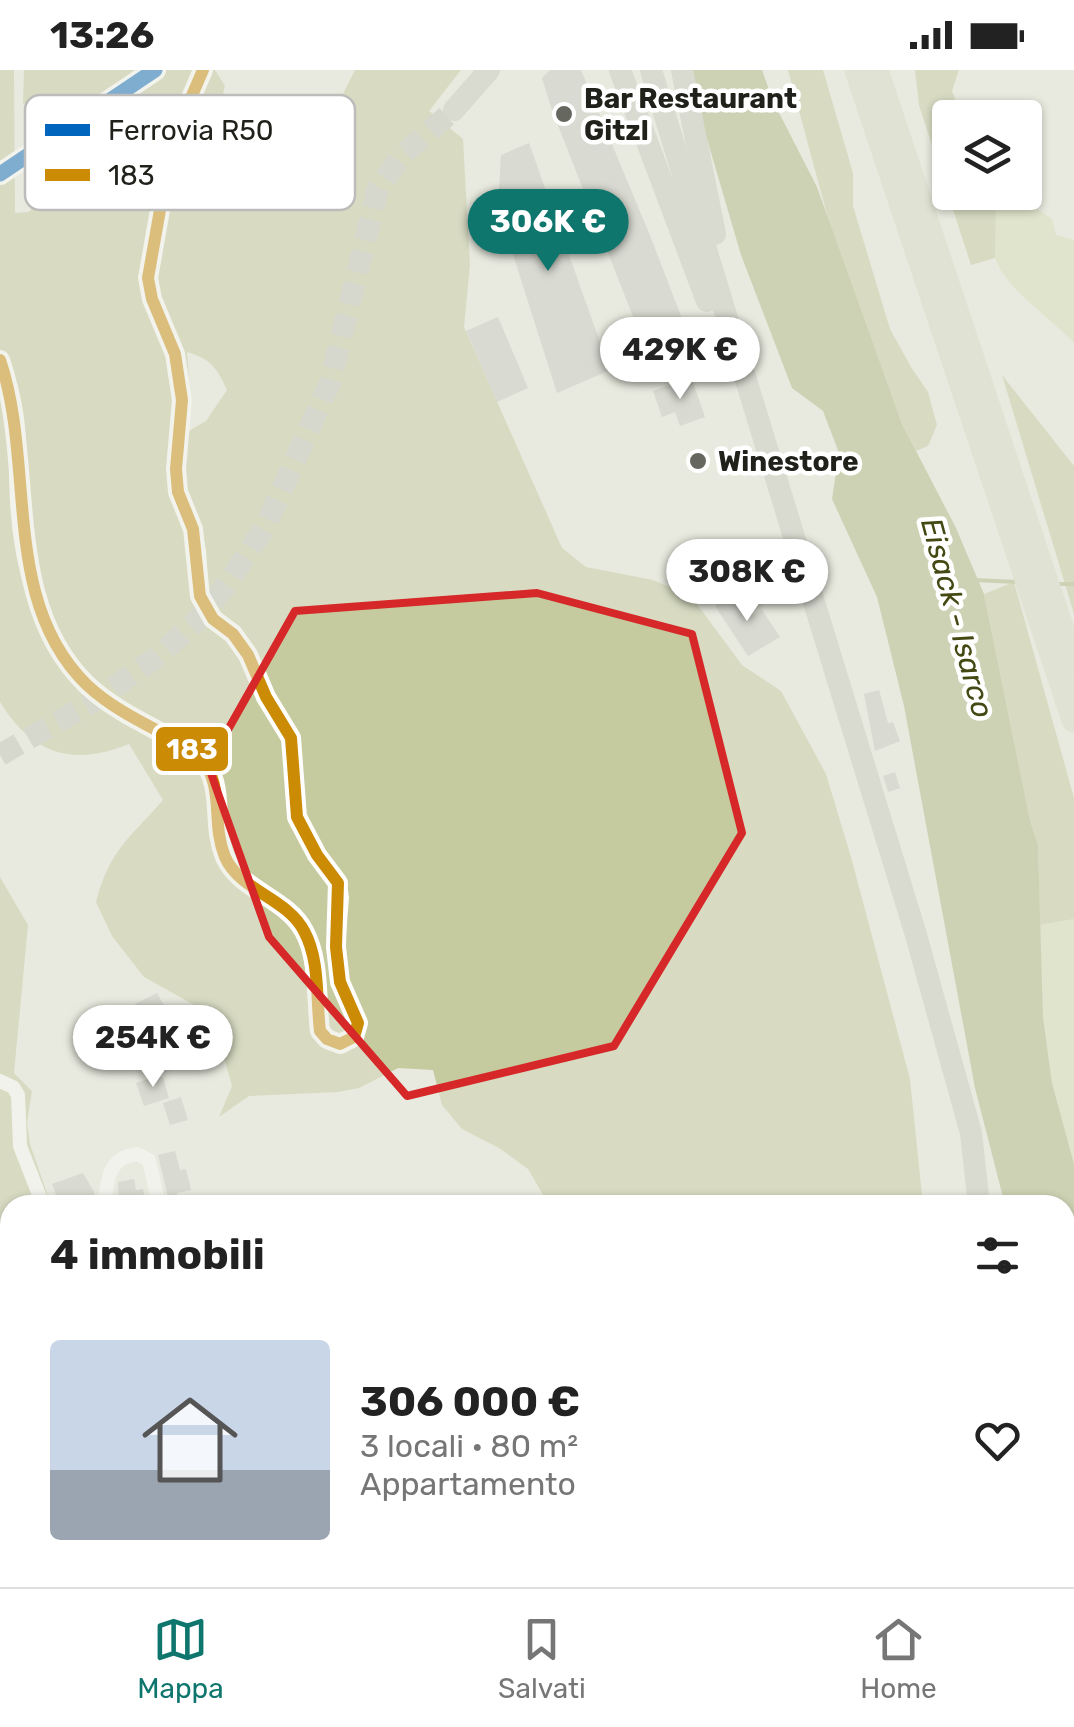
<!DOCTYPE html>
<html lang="it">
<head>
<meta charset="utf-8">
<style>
  :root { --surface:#fff; --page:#f2f2f2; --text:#222; --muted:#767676; --line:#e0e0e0; --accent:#0f766e }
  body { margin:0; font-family:Rubik,sans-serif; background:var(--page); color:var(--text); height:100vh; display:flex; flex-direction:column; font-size:38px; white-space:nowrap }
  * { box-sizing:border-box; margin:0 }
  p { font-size:32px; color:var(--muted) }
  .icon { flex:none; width:55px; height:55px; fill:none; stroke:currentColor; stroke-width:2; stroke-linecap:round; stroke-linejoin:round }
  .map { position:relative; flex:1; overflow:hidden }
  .side { position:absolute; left:0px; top:1125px; width:1075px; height:392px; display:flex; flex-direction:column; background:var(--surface); border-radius:30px 30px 0 0; box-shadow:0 2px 8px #0004 }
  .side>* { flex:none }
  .tools { position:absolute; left:932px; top:30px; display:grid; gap:20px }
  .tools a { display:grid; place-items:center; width:110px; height:110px; border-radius:10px; background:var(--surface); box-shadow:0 2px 8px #0004; font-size:50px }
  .price { position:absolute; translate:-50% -85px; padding:0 22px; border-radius:35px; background:#fff; color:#222; font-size:32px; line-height:65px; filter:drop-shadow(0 2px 5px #0008) }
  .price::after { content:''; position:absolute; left:50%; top:60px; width:30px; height:22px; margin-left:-15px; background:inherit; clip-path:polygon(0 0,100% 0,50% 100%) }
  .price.on { background:var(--accent); color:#fff }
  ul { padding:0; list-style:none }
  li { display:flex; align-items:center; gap:30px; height:250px; padding:0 50px }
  li span { display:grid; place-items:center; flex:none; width:280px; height:200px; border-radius:10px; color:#555 }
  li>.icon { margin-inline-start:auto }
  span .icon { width:120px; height:120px; fill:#fffc; stroke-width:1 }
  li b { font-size:42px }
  h2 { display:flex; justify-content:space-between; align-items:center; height:120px; padding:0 50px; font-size:42px }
  .status { display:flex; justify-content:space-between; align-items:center; height:70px; padding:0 50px; background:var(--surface); direction:ltr }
  .status svg { height:28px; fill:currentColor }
  .menu { display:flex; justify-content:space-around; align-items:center; height:140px; border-top:2px solid var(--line); background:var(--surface); font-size:28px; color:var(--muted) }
  .menu a { display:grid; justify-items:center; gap:5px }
  .menu .on { color:var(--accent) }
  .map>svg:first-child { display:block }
  .green { fill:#d8ddb5 }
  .forest { fill:#c6cb9f; fill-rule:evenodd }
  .water { fill:#b0b682 }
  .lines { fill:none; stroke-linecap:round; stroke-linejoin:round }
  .stream { stroke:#b0b682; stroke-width:4 }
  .building { fill:#c7c8c0 }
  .primary-tunnel { stroke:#c0c2b8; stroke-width:22; stroke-dasharray:22 11; stroke-linecap:butt }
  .minor { stroke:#fcfcfa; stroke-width:14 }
  .tertiary { stroke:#fcfcfa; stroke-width:18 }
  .primary { stroke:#c7c8be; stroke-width:22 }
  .motorway { stroke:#d8d9c6; stroke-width:25 }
  .bus-1-casing { stroke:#fff; stroke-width:20 }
  .bus-1 { stroke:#cc8b05; stroke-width:12 }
  .rail-1-casing { stroke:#fff; stroke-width:22 }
  .rail-1 { stroke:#0065bd; stroke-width:15 }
  .marked { fill:none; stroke:#d62828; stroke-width:8; stroke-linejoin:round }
  .poi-dot { fill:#66675f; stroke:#fff; stroke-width:4 }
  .labels { text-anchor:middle; stroke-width:9; stroke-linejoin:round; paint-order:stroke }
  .poi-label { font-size:28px; font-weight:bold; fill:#20211a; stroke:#fff; text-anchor:start }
  .water-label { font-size:30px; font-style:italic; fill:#444812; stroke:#fff }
  .key { fill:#fff; stroke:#bcbcba; stroke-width:2.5 }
  .key-label { font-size:28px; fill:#20211a }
  .line-badge { stroke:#fff; stroke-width:4 }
  .badge-label { font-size:28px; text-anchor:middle; font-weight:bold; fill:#fff }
</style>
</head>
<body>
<div class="status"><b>13:26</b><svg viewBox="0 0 49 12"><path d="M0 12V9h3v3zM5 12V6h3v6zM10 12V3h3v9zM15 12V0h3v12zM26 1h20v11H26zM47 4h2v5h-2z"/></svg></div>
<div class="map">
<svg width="1074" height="1517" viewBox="0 0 1074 1517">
  <rect width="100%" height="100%" fill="#e8eadf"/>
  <!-- green -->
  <g class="green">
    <path d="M 996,123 L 1012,123 L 1052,149 L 1056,165 L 1074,170 L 1074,273 C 1053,249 1002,217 995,186 C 991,167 996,142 996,123 Z"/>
    <polygon points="1074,849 1074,1094 1052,1013 1043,947 1040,855"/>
    <polygon points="111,1508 154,1508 156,1517 118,1517"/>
  </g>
  <!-- forest -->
  <g class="forest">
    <path d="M 0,0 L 14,0 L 15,143 L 29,142 L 53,117 L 52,43 L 23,34 L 24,0 L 215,0 L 225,16 L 220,35 L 317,75 L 355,0 L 461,0 L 429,41 L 463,69 L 470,195 L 464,257 L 562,478 L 586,497 L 653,510 L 691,526 L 742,595 L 781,621 L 826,704 L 851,787 L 910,1009 L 923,1135 L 549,1135 L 528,1099 L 499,1078 L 462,1059 L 442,1035 L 433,1000 L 398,998 L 359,1018 L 338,1022 L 249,1026 L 219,1047 L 232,1016 L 212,945 L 144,907 L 112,866 L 96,832 C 110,779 129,769 163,730 L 129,674 C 72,697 32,684 0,632 ZM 187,282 C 211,289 217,298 227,320 L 206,351 L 187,362 L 191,333 Z"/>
    <polygon points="788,0 823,0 853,103 853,136 890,259 911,297 928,322 937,355 928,376 916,381 902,354 832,163"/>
    <polygon points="915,0 959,0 952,21 962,47 950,48 950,122 996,123 995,188 971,195 919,35"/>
    <polygon points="1002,305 1074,396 1074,544"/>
    <polygon points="1014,512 1074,728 1074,849 1040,855 1038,774 1030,750 984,524"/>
    <polygon points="0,807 28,855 14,1003 32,1021 27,1053 30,1074 51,1135 10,1135 10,1240 6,1241 10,1376 0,1387"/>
    <polygon points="479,1508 919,1508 916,1517 472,1517"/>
  </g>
  <!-- water -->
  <polygon class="water" points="691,0 762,0 773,31 817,117 902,354 956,458 984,524 1030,750 1038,774 1043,947 1052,1013 1074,1094 1074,1517 1049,1517 1047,1508 1065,1508 1065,1135 1005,1135 975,1018 904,636 877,527 832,429 839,383 823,341 792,318 741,185 695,28"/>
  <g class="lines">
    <!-- stream -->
    <g class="stream">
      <polyline points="974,510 1019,512"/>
      <polyline points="1059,514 1074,514"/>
    </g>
  </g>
  <!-- building -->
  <g class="building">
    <polygon points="550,0 581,0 651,168 697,288 654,300 552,40 542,8"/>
    <polygon points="529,73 610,300 557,323 498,137 501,85"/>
    <polygon points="498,247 528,318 497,332 466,261"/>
    <polygon points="691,307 705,347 680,356 675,342 662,347 653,321"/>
    <polygon points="737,521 753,545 762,540 780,567 748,586 715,536"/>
    <polygon points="879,620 888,653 893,652 900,671 875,681 864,624"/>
    <polygon points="895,702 900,718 888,722 883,706"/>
    <polygon points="157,923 168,943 146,955 135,934"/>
    <polygon points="154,1007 163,1007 169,1028 144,1036 136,1013"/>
    <polygon points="181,1027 188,1050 170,1055 163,1033"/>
    <polygon points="175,1081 180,1100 186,1099 191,1120 177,1123 179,1135 170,1135 158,1085"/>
    <polygon points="83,1103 94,1122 94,1135 60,1135 52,1114"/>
    <polygon points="134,1109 136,1120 143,1119 146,1135 119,1132 118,1112"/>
  </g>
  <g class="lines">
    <!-- primary-tunnel -->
    <polyline class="primary-tunnel" points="0,685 94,631 153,590 195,553 228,513 266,455 330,312 378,118 402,85 454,40"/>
    <!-- minor -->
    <g class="minor">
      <polyline points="0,1011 13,1017 18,1025 20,1076 43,1135"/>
      <path d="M 104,1135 C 108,1110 107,1088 137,1084 L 149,1090 L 159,1135"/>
      <polyline points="193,1508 194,1517"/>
    </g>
    <!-- tertiary -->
    <g class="tertiary">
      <path d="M 0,290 C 21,346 16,375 19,432 C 22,492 42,573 87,615 C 118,643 163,660 198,683 C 229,712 212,750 225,786 C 237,816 287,829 304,860 C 318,889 315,929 320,961 L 327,969 L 340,974 L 354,967 L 358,953 L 340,912 L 336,877 L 340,828 L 338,813 L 317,785 L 297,747 L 291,668 L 266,627 L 248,585 L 233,564 L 213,549 L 200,526 L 197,481 L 193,459 L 178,422 L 176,399 L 182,330 L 175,284 L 152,229 L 148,208 L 172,72 L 203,0"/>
      <polyline points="0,1321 6,1358 0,1371"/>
    </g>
    <!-- primary -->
    <g class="primary">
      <polyline points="620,0 707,231"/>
      <polyline points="651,0 916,865 971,1063 979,1135"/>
      <polyline points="682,0 715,164"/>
      <polyline points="454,40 489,0"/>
      <polyline points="976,1517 976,1508"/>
    </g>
    <!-- motorway -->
    <g class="motorway">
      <polyline points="857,0 1074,650"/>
      <polyline points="876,0 1074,596"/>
      <polyline points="1065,1386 1074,1373"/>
      <polyline points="1065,1416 1074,1399"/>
      <polyline points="1025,1508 1025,1517"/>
    </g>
    <!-- bus-1 casing -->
    <g class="bus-1-casing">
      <path id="bus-1" d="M 0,290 C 36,396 0,530 87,615 C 119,645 162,661 198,683 C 227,718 210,750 225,787 C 240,821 287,828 304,861 C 320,890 316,929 320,961 L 327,969 L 340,974 L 354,967 L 358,953 L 340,912 L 336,877 L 338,813 L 317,785 L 297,747 L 291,668 L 266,627 L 248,585 L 233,564 L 213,549 L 200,526 L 193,459 L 178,422 L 176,399 L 182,330 L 175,284 L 152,229 L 148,208 L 172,72 L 203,0"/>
    </g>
    <!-- bus-1 -->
    <use href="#bus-1" class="bus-1"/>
    <!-- rail-1 casing -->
    <g class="rail-1-casing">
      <polyline id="rail-1" points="0,104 155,0"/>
    </g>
    <!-- rail-1 -->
    <use href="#rail-1" class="rail-1"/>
  </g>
  <!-- marked area -->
  <path d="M0 0H1074V1517H0ZM 537,523 L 692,564 L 742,763 L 614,976 L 407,1026 L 269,867 L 208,695 L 295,541 Z" fill="#e8eadf" fill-opacity=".55" fill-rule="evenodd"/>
  <path class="marked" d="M 537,523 L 692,564 L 742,763 L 614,976 L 407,1026 L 269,867 L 208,695 L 295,541 Z"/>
  <!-- markers -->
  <g class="poi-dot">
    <circle cx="564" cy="44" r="10"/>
    <circle cx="698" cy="391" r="10"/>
  </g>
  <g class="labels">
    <!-- poi labels -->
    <g class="poi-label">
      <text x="584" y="38">Bar Restaurant<tspan x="584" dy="32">Gitzl</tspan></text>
      <text x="718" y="401">Winestore</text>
    </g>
    <!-- water labels -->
    <g class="water-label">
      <text transform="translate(957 548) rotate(75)" y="10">Eisack - Isarco</text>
    </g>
  </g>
  <!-- legend -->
  <rect x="25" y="25" width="330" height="115" rx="15" class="key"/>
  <rect x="45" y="54" width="45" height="12" fill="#0065bd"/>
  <rect x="45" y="99" width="45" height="12" fill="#cc8b05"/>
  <g class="key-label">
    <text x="108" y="70">Ferrovia R50</text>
    <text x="108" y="115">183</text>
  </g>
  <rect class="line-badge" x="154" y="655" width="76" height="48" rx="10" fill="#cc8b05"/>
  <g class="badge-label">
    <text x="192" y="689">183</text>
  </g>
</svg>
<div class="tools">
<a><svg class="icon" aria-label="layers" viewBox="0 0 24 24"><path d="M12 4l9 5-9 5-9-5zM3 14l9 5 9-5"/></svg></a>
</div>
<b class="price on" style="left:548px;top:204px">306K €</b>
<b class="price" style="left:680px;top:332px">429K €</b>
<b class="price" style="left:747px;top:554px">308K €</b>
<b class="price" style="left:153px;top:1020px">254K €</b>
<section class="side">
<h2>4 immobili<svg class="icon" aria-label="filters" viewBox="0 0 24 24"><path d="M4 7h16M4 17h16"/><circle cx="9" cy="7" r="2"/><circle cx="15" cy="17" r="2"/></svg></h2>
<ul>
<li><span style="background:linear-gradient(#c9d6e8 65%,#9aa5b1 0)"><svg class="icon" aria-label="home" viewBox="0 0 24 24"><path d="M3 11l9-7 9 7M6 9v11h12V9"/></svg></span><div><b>306 000 €</b><p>3 locali · 80 m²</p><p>Appartamento</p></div><svg class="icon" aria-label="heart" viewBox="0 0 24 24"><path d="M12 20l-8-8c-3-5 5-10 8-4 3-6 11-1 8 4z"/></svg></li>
</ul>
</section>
</div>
<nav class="menu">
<a class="on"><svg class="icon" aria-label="map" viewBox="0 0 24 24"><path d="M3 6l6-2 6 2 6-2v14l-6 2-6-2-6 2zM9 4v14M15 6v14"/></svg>Mappa</a>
<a><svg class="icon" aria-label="saved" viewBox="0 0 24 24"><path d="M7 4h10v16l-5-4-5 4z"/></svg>Salvati</a>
<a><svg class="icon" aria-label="home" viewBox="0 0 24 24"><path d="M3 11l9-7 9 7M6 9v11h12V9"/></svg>Home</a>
</nav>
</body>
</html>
